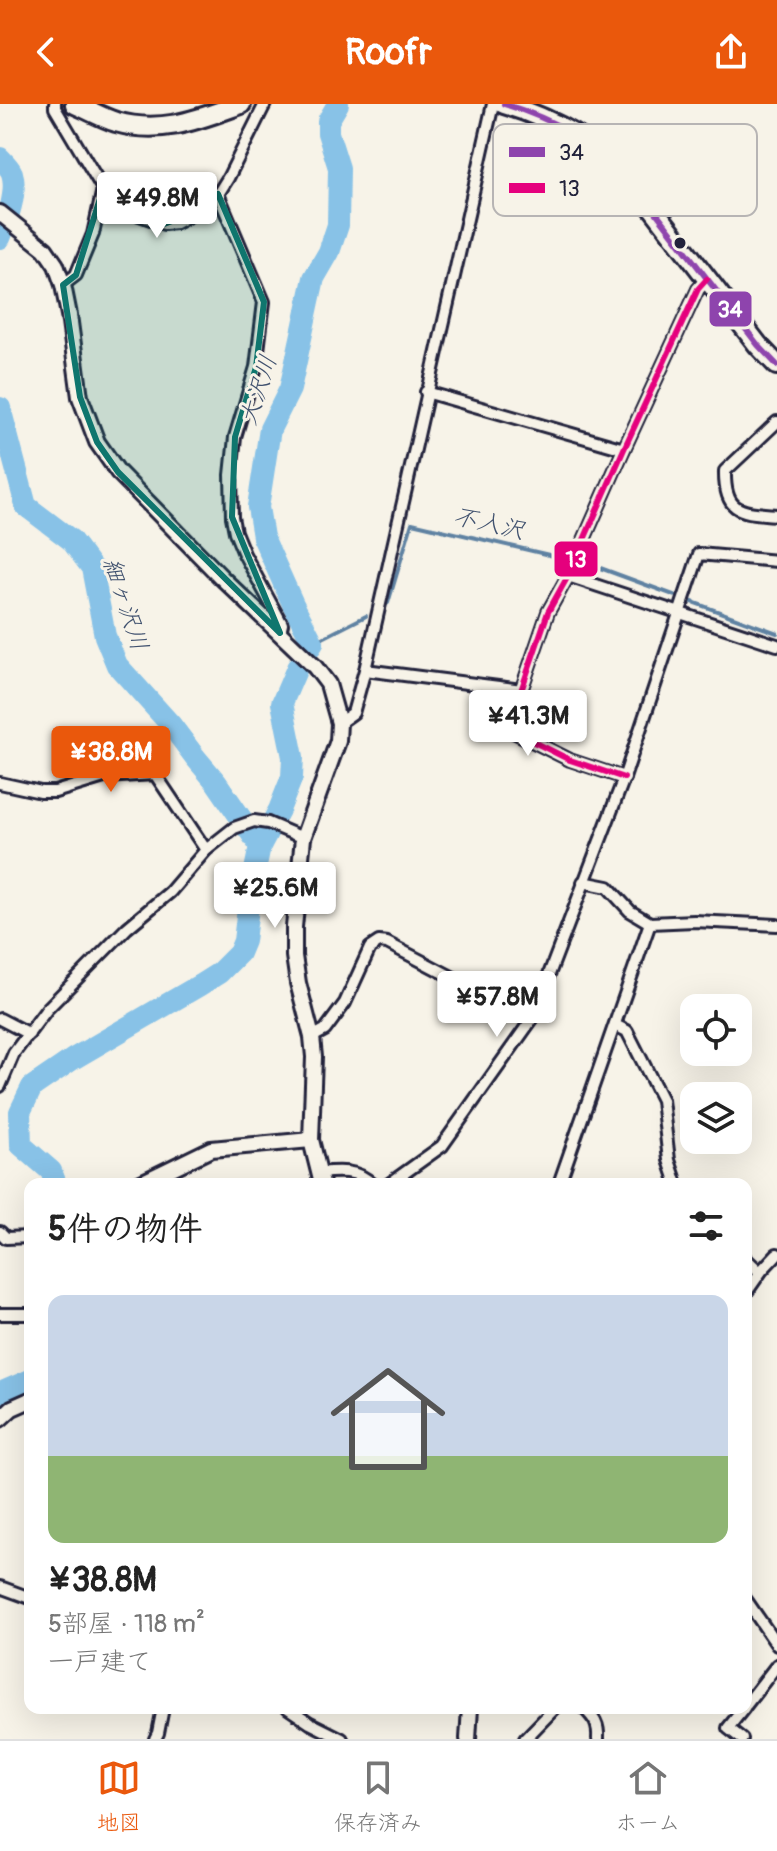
<!DOCTYPE html>
<html lang="ja">
<head>
<meta charset="utf-8">
<style>
  :root { --surface:#fff; --page:#f2f2f2; --text:#222; --muted:#767676; --line:#e0e0e0; --accent:#ea580c }
  body { margin:0; font-family:Pangolin,"Klee One",sans-serif; background:var(--page); color:var(--text); height:100vh; display:flex; flex-direction:column; font-size:30px; white-space:nowrap }
  * { box-sizing:border-box; margin:0 }
  p { font-size:26px; color:var(--muted) }
  .icon { flex:none; width:44px; height:44px; fill:none; stroke:currentColor; stroke-width:2; stroke-linecap:round; stroke-linejoin:round }
  .map { position:relative; flex:1; overflow:hidden }
  .sheet { position:absolute; left:24px; top:1074px; width:728px; height:536px; display:flex; flex-direction:column; background:var(--surface); border-radius:16px; box-shadow:0 8px 32px #0002 }
  .sheet>* { flex:none }
  .buttons { position:absolute; left:680px; top:890px; display:grid; gap:16px }
  .buttons a { display:grid; place-items:center; width:72px; height:72px; border-radius:16px; background:var(--surface); box-shadow:0 8px 32px #0002; font-size:40px }
  .price { position:absolute; translate:-50% -68px; padding:0 18px; border-radius:8px; background:#fff; color:#222; font-size:26px; line-height:52px; filter:drop-shadow(0 2px 4px #0008) }
  .price::after { content:''; position:absolute; left:50%; top:48px; width:24px; height:18px; margin-left:-12px; background:inherit; clip-path:polygon(0 0,100% 0,50% 100%) }
  .price.selected { background:var(--accent); color:#fff }
  ul { padding:0; list-style:none }
  li { display:grid; align-content:center; gap:16px; height:424px; padding:0 24px }
  li+li { border-top:2px solid var(--line) }
  li span { display:grid; place-items:center; height:248px; border-radius:16px; color:#555 }
  li>.icon { margin-inline-start:auto }
  span .icon { width:144px; height:144px; fill:#fffc; stroke-width:1 }
  li b { font-size:34px }
  h2 { display:flex; justify-content:space-between; align-items:center; height:96px; padding:0 24px; font-size:34px }
  header { display:flex; justify-content:space-between; align-items:center; height:104px; padding:0 24px; background:var(--accent); color:#fff; font-size:36px; font-weight:700 }
  .tabs { display:flex; justify-content:space-around; align-items:center; height:112px; border-top:2px solid var(--line); background:var(--surface); font-size:22px; color:var(--muted) }
  .tabs a { display:grid; justify-items:center; gap:4px }
  .tabs .selected { color:var(--accent) }
  .map>svg:first-child { display:block }
  .lines { fill:none; stroke-linecap:round; stroke-linejoin:round }
  .stream { stroke:#5f82a2; stroke-width:4 }
  .river { stroke:#88c2e7; stroke-width:22 }
  .minor-casing { stroke:#22223b; stroke-width:16 }
  .tertiary-casing { stroke:#22223b; stroke-width:20 }
  .trunk-casing { stroke:#22223b; stroke-width:24 }
  .minor { stroke:#f7f3e8; stroke-width:10 }
  .tertiary { stroke:#f7f3e8; stroke-width:14 }
  .trunk { stroke:#f7f3e8; stroke-width:18 }
  .bus-1-casing { stroke:#f7f3e8; stroke-width:12 }
  .bus-2-casing { stroke:#f7f3e8; stroke-width:12 }
  .bus-1 { stroke:#8e44ad; stroke-width:6 }
  .bus-2 { stroke:#e5007d; stroke-width:6 }
  .marked { fill:#0f766e; fill-opacity:0.2; stroke:#0f766e; stroke-width:6; stroke-linejoin:round }
  .bus-dot { fill:#22223b; stroke:#f7f3e8; stroke-width:3 }
  .labels { text-anchor:middle; stroke-width:6; stroke-linejoin:round; paint-order:stroke }
  .water-label { font-size:24px; font-style:italic; fill:#41526f; stroke:#f7f3e8 }
  .key { fill:#f7f3e8; stroke:#b7b4b4; stroke-width:2 }
  .key-label { font-size:22px; fill:#22223b }
  .line-badge { stroke:#f7f3e8; stroke-width:3 }
  .badge-label { font-size:22px; text-anchor:middle; font-weight:bold; fill:#fff }
</style>
</head>
<body>
<header><svg class="icon" aria-label="back" viewBox="0 0 24 24"><path d="M15 5l-7 7 7 7"/></svg>Roofr<svg class="icon" aria-label="share" viewBox="0 0 24 24"><path d="M12 15V3M7 8l5-5 5 5M5 13v7h14v-7"/></svg></header>
<div class="map">
<svg width="777" height="1635" viewBox="0 0 777 1635">
  <rect width="100%" height="100%" fill="#f7f3e8"/>
  <filter id="ink" filterUnits="userSpaceOnUse"><feTurbulence type="fractalNoise" baseFrequency=".0125" numOctaves="2"/><feDisplacementMap in="SourceGraphic" scale="16" xChannelSelector="R" yChannelSelector="G"/><feConvolveMatrix kernelMatrix="1 2 1 2 8 2 1 2 1" color-interpolation-filters="sRGB"/></filter>
  <g filter="url(#ink)">
    <g class="lines">
      <!-- stream -->
      <g class="stream">
        <polyline points="384,502 388,499 412,419 592,461 777,529"/>
        <polyline points="313,539 366,512"/>
      </g>
      <!-- river -->
      <g class="river">
        <path d="M 0,54 C 4,58 10,64 12,69 C 18,88 7,117 0,134"/>
        <polyline points="0,304 26,402 71,436 92,464 105,532 117,561 171,621 195,653 216,678 260,742"/>
        <polyline points="56,1080 51,1067 21,1041 20,1008 32,983 73,955 200,881 219,869 239,849 244,837 249,795 260,742 279,706 292,673 293,653 282,599 297,564 313,539 293,500 263,433 258,403 270,325 290,285 314,174 329,148 338,121 339,64 328,29 328,17 338,0"/>
        <polyline points="0,1289 30,1276"/>
      </g>
      <!-- minor casing -->
      <g class="minor-casing">
        <g id="minor">
          <polyline points="55,0 55,4 103,85 118,103 164,120 176,119 194,109 218,90 228,74 265,0"/>
          <polyline points="218,90 264,198 256,263 235,333 231,371 232,413 235,428 244,450 282,520 280,529"/>
          <polyline points="63,181 76,171 93,130 103,85"/>
          <polyline points="426,288 624,345"/>
          <path d="M 777,318 L 725,367 C 724,410 742,408 777,411"/>
          <polyline points="568,472 777,541"/>
          <polyline points="365,566 522,586"/>
          <polyline points="339,619 353,609 365,566 493,0"/>
          <polyline points="624,674 570,656 508,625 548,508 568,472 624,345 698,185 707,175"/>
          <polyline points="0,679 41,688 55,688 104,673 155,670 206,746"/>
          <polyline points="583,778 608,783 630,807 650,819 694,817 777,821"/>
          <polyline points="0,915 29,930"/>
          <polyline points="615,921 627,927 662,996 669,1056 677,1080"/>
          <polyline points="312,933 325,926 345,899 370,844 379,838 387,839 532,915"/>
          <polyline points="0,982 14,949 47,905 127,824 170,788 206,746 234,724 254,717 268,719 303,734"/>
          <path d="M 319,1069 C 338,1067 357,1065 372,1080"/>
          <polyline points="389,1080 442,1042 532,915 624,674 699,450 777,457"/>
          <polyline points="559,1080 650,819"/>
          <polyline points="0,1128 6,1134 30,1133"/>
          <polyline points="746,1155 760,1168"/>
          <polyline points="746,1189 762,1166 777,1150"/>
          <polyline points="0,1210 30,1210"/>
          <polyline points="0,1483 30,1494"/>
          <polyline points="746,1496 777,1541"/>
          <polyline points="746,1601 777,1561"/>
          <polyline points="288,1604 310,1619 342,1635"/>
          <path d="M 584,1604 C 594,1614 599,1620 598,1635"/>
          <polyline points="155,1635 158,1629 163,1604"/>
          <polyline points="525,1635 555,1604"/>
          <polyline points="742,1635 728,1624 744,1604"/>
        </g>
      </g>
      <!-- tertiary casing -->
      <g class="tertiary-casing">
        <g id="tertiary">
          <polyline points="0,109 45,145 56,161 63,181 69,211 80,293 97,338 118,368 222,474 315,563 328,580 339,619 338,637 303,734 294,823 294,852 298,879 312,933 314,953 311,1036 322,1080"/>
          <polyline points="139,1080 211,1045 311,1036"/>
          <polyline points="0,1315 12,1304 30,1296"/>
          <polyline points="468,1635 470,1604"/>
        </g>
      </g>
      <!-- trunk casing -->
      <g class="trunk-casing">
        <g id="trunk">
          <path d="M 75,0 C 89,6 103,14 116,18 C 162,31 199,15 241,0"/>
          <path d="M 504,0 C 556,16 594,38 632,77 L 758,241 L 777,261"/>
        </g>
      </g>
      <!-- minor -->
      <use href="#minor" class="minor"/>
      <!-- tertiary -->
      <use href="#tertiary" class="tertiary"/>
      <!-- trunk -->
      <use href="#trunk" class="trunk"/>
      <!-- bus-1 casing -->
      <g class="bus-1-casing">
        <path id="bus-1" d="M 504,0 C 556,16 594,38 632,77 L 758,241 L 777,261"/>
      </g>
      <!-- bus-2 casing -->
      <g class="bus-2-casing">
        <polyline id="bus-2" points="624,674 570,656 508,625 548,508 568,472 624,345 698,185 707,175"/>
      </g>
      <!-- bus-1 -->
      <use href="#bus-1" class="bus-1"/>
      <!-- bus-2 -->
      <use href="#bus-2" class="bus-2"/>
    </g>
  </g>
  <!-- marked area -->
  <path class="marked" d="M 103,85 L 118,103 L 164,120 L 194,109 L 218,90 L 264,198 L 256,263 L 235,333 L 232,413 L 280,529 L 118,368 L 97,338 L 80,293 L 63,181 L 76,171 Z"/>
  <!-- markers -->
  <circle class="bus-dot" cx="680" cy="139" r="7"/>
  <g class="labels">
    <!-- water labels -->
    <g class="water-label">
      <text transform="translate(258 286) rotate(-72)" y="8">大沢川</text>
      <text transform="translate(489 419) rotate(13)" y="8">不入沢</text>
      <text transform="translate(126 500) rotate(72)" y="8">細ヶ沢川</text>
    </g>
  </g>
  <!-- legend -->
  <rect x="493" y="20" width="264" height="92" rx="12" class="key"/>
  <rect x="509" y="43" width="36" height="10" fill="#8e44ad"/>
  <rect x="509" y="79" width="36" height="10" fill="#e5007d"/>
  <g class="key-label">
    <text x="559" y="56">34</text>
    <text x="559" y="92">13</text>
  </g>
  <g class="line-badge">
    <rect x="708" y="186" width="45" height="38" rx="8" fill="#8e44ad"/>
    <rect x="553" y="436" width="46" height="38" rx="8" fill="#e5007d"/>
  </g>
  <g class="badge-label">
    <text x="730" y="213">34</text>
    <text x="576" y="463">13</text>
  </g>
</svg>
<div class="buttons">
<a><svg class="icon" aria-label="locate" viewBox="0 0 24 24"><circle cx="12" cy="12" r="6"/><path d="M12 2v4M12 18v4M2 12h4M18 12h4"/></svg></a>
<a><svg class="icon" aria-label="layers" viewBox="0 0 24 24"><path d="M12 4l9 5-9 5-9-5zM3 14l9 5 9-5"/></svg></a>
</div>
<b class="price" style="left:157px;top:136px">¥49.8M</b>
<b class="price" style="left:528px;top:654px">¥41.3M</b>
<b class="price selected" style="left:111px;top:690px">¥38.8M</b>
<b class="price" style="left:275px;top:826px">¥25.6M</b>
<b class="price" style="left:497px;top:935px">¥57.8M</b>
<section class="sheet">
<h2>5件の物件<svg class="icon" aria-label="filters" viewBox="0 0 24 24"><path d="M4 7h16M4 17h16"/><circle cx="9" cy="7" r="2"/><circle cx="15" cy="17" r="2"/></svg></h2>
<ul>
<li><span style="background:linear-gradient(#c9d6e8 65%,#8fb573 0)"><svg class="icon" aria-label="home" viewBox="0 0 24 24"><path d="M3 11l9-7 9 7M6 9v11h12V9"/></svg></span><div><b>¥38.8M</b><p>5部屋 · 118 m²</p><p>一戸建て</p></div></li>
</ul>
</section>
</div>
<nav class="tabs">
<a class="selected"><svg class="icon" aria-label="map" viewBox="0 0 24 24"><path d="M3 6l6-2 6 2 6-2v14l-6 2-6-2-6 2zM9 4v14M15 6v14"/></svg>地図</a>
<a><svg class="icon" aria-label="saved" viewBox="0 0 24 24"><path d="M7 4h10v16l-5-4-5 4z"/></svg>保存済み</a>
<a><svg class="icon" aria-label="home" viewBox="0 0 24 24"><path d="M3 11l9-7 9 7M6 9v11h12V9"/></svg>ホーム</a>
</nav>
</body>
</html>
